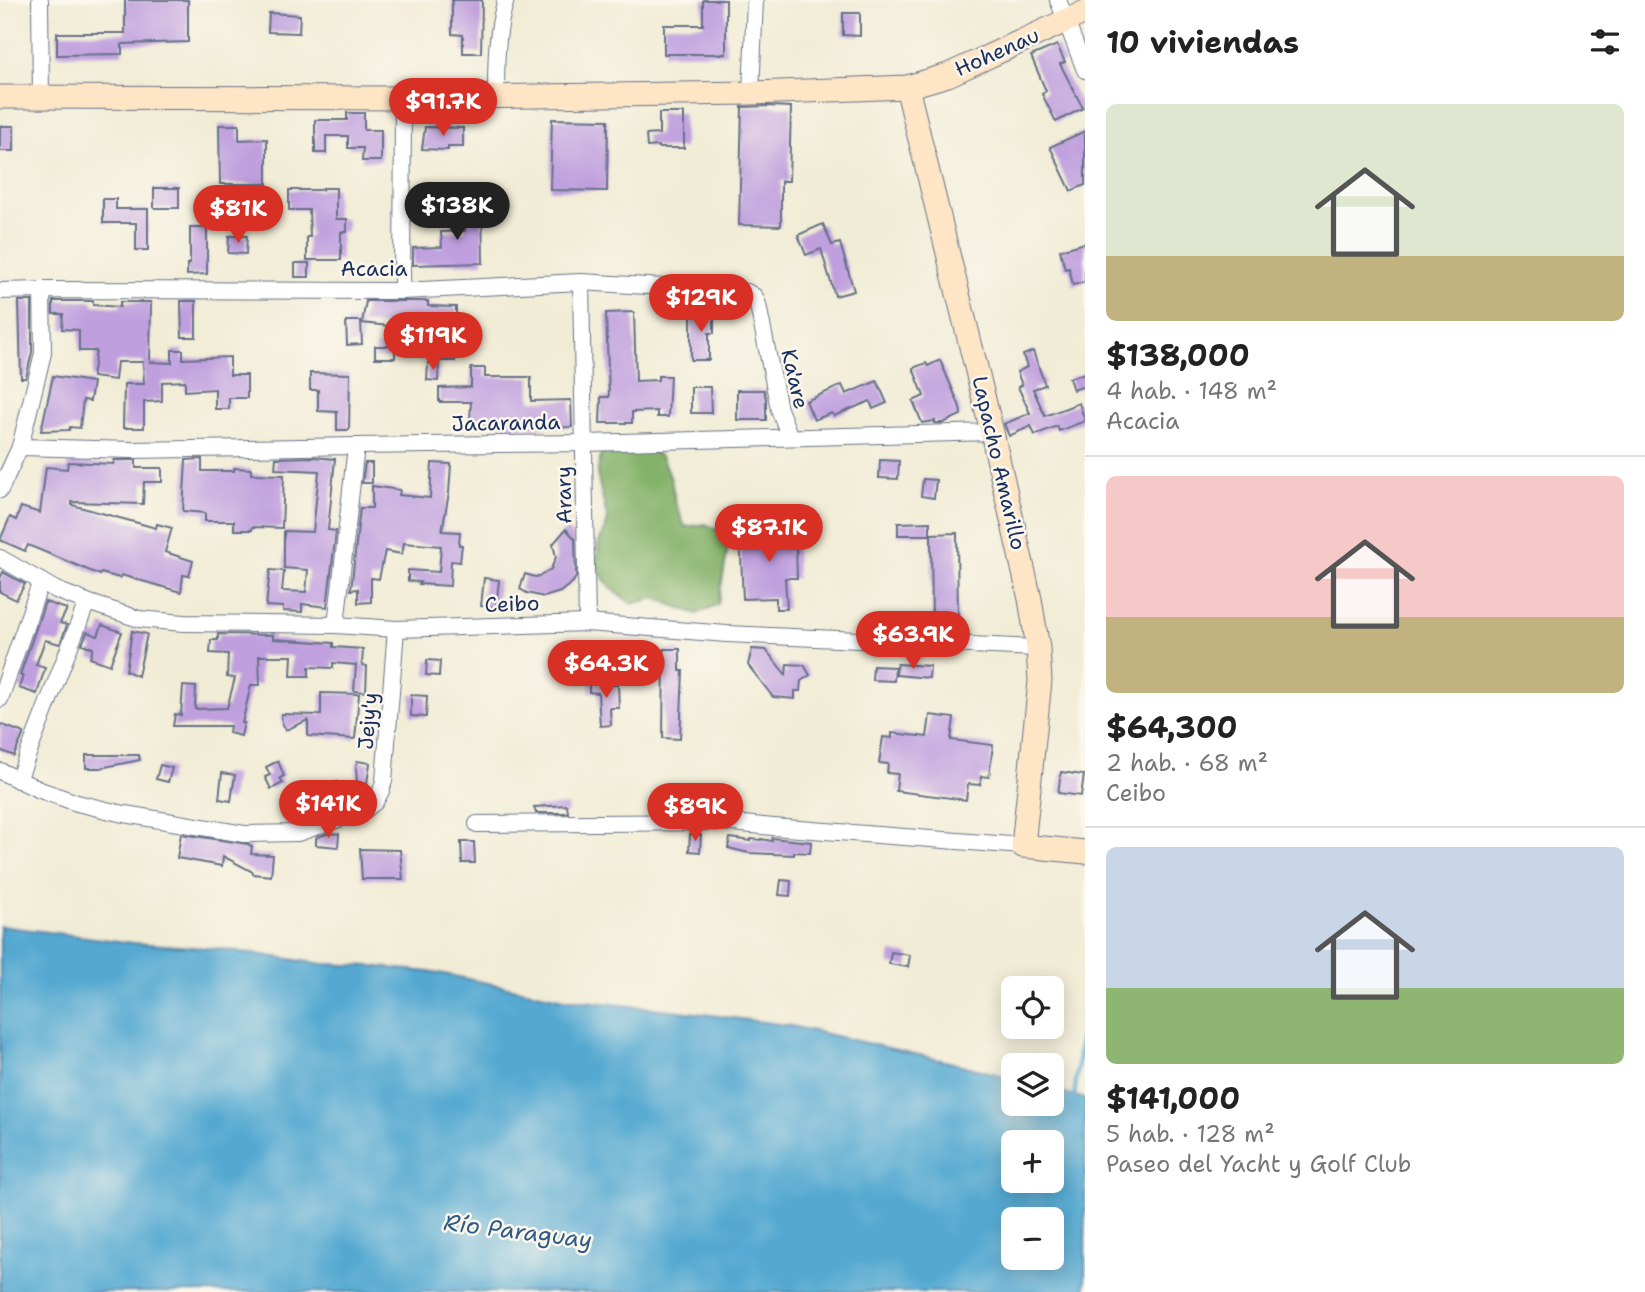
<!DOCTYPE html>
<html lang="es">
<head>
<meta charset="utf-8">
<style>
  :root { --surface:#fff; --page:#f6f6f6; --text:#222; --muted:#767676; --line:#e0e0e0; --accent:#d93025 }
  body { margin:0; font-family:"Shantell Sans",sans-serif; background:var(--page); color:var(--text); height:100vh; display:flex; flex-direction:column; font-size:26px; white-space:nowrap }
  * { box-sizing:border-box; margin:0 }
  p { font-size:23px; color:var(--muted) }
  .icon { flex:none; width:38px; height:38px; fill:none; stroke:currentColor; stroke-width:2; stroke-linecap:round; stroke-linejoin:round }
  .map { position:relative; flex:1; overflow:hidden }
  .details { display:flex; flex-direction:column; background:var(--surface); width:560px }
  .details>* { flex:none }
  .tools { position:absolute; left:1001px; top:976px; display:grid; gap:14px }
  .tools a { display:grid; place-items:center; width:63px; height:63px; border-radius:10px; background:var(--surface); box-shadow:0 4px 18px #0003; font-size:35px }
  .price { position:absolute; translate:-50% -60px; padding:0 16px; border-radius:24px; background:var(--accent); color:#fff; font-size:23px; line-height:46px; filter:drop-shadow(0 2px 4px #0008) }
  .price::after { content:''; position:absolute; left:50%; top:42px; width:21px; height:16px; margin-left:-10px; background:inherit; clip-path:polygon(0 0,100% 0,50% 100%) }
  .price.selected { background:#222; color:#fff }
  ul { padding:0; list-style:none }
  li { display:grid; align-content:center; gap:14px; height:371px; padding:0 21px }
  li+li { border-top:2px solid var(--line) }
  li span { display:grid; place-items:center; height:217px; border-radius:10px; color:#555 }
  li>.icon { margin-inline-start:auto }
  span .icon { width:126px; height:126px; fill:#fffc; stroke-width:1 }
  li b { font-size:30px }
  h2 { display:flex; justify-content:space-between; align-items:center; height:84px; padding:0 21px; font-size:30px }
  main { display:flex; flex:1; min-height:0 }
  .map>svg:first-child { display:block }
  .forest { fill:#85b26b; stroke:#507064; stroke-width:2 }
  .water { fill:#55a9d1; stroke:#386c98; stroke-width:2; fill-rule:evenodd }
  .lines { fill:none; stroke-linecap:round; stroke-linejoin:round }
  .stream { stroke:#55a9d1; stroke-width:4.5 }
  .building { fill:#bf9fde }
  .street-casing { stroke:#667188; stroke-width:18 }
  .secondary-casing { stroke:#667188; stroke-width:25 }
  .street { stroke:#fff; stroke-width:16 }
  .secondary { stroke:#fde5c5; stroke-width:23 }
  .labels { text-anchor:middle; stroke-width:5; stroke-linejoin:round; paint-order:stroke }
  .street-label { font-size:21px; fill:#1b2f5e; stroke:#fbf7ec }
  .water-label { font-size:23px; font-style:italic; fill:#2f5a86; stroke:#fbf7ec }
</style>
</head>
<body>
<main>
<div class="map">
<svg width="1085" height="1292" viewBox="0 0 1085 1292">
  <rect width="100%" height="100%" fill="#fbf7ec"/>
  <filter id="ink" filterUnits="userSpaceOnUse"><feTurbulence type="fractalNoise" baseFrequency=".0143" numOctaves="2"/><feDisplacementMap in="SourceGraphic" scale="14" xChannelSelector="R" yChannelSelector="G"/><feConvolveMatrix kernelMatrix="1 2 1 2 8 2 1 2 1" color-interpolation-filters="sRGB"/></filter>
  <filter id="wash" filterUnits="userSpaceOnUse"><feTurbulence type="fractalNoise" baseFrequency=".00686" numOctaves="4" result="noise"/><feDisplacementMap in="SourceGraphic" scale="28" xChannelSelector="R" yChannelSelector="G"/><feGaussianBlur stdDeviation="1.57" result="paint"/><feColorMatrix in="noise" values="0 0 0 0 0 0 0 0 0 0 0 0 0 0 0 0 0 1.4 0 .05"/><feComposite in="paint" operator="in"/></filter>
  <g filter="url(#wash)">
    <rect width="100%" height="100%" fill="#f1ecd5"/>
    <!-- forest -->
    <polygon class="forest" points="642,444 661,457 671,479 675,502 685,527 706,524 730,536 718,604 697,614 654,598 632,604 609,587 596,565 599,542 608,521 597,474 602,451 618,451"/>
    <!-- water -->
    <path class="water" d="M 0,926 L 134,943 L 221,949 L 323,964 L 370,966 L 439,973 L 565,999 L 680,1011 L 787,1025 L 941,1060 L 1013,1078 L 1013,1104 L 1052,1104 L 1052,1089 L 1085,1099 L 1085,1292 L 0,1292 ZM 1013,1143 L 1052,1143 L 1052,1181 L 1013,1181 ZM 1013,1220 L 1052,1220 L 1052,1258 L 1013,1258 Z"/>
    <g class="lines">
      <!-- stream -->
      <polyline class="stream" points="1074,1098 1085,1002"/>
    </g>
    <g id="blocks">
      <!-- building -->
      <g class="building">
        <polygon points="125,0 188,0 188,42 122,44 122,54 57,55 57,33 125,33"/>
        <polygon points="452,0 482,0 481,53 463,53 463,35 452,34"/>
        <polygon points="703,0 726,0 726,54 664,54 664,25 703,25"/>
        <polygon points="269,13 300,15 299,33 268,32"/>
        <polygon points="843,13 860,13 860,36 843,35"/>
        <polygon points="1057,45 1065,62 1060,64 1083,108 1056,122 1042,94 1046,91 1031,56"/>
        <polygon points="768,106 791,107 789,181 781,181 781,226 739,225 742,107"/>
        <polygon points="347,113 364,113 364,130 381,130 381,161 362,161 363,148 348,148 348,136 326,136 326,153 315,153 315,120 347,120"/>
        <polygon points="659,113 684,113 684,148 659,148 659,146 647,147 646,135 659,134"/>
        <polygon points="552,119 608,120 607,191 550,190"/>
        <polygon points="219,125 239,125 239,140 267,139 267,184 220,184"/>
        <rect x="0" y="126" width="14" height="25"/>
        <polygon points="425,127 463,128 463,147 448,147 448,150 422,149"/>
        <polygon points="1085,131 1085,185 1071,191 1050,147"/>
        <rect x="154" y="188" width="25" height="20"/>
        <polygon points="322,188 336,188 336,219 347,219 347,232 341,232 341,260 307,260 307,237 310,237 309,210 289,210 289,190 322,190"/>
        <polygon points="103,199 116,199 116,209 148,209 148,250 136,250 136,223 103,223"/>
        <polygon points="482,201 483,263 413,265 413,248 442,247 441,232 465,231 465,202"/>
        <polygon points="823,224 832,245 840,243 854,291 835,296 821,249 806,255 798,235"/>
        <polygon points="190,228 207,228 207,274 187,275 187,264 190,264"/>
        <polygon points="229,236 247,236 246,254 228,253"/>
        <polygon points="1085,243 1085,282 1073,285 1069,268 1065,269 1060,250"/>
        <rect x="295" y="263" width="14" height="14"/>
        <polygon points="19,301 32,301 32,352 26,378 21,378"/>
        <polygon points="53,301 93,301 93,305 120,307 120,302 151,302 150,362 172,363 172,350 183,350 183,359 230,357 230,375 247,375 247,398 229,398 229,409 215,409 215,389 185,391 185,381 162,382 162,401 144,402 144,428 123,428 124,384 144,384 143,362 117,362 115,380 92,377 96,351 79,351 79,330 62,329 63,314 53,314"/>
        <polygon points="181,301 196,301 196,337 182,337"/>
        <polygon points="366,301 428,301 428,306 456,307 456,335 443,333 443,324 389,324 389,326 362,323"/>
        <polygon points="691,311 714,311 714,333 709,333 709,360 691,360"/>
        <polygon points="634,312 636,381 658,380 658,376 670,376 668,417 657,417 657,411 632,412 632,423 600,423 601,397 609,397 606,313"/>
        <polygon points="346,321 361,321 362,344 347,345"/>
        <rect x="375" y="346" width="20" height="12"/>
        <polygon points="438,346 456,346 455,361 438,361"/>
        <polygon points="1033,351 1045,385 1033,389 1045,416 1079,403 1085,421 1059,431 1057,426 1035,435 1031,426 1009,436 1004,424 1030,413 1018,387 1022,385 1017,372 1027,367 1023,355"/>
        <polygon points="940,360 960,407 961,415 943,423 935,423 935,421 922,423 913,401 924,396 913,368 926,363 928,366"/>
        <polygon points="428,363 439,363 438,381 427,380"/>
        <polygon points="471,368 485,368 485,377 531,377 531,401 571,400 572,427 502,428 502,424 470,422 471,402 439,402 439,388 471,387"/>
        <polygon points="310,373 350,374 349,430 337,430 337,412 318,411 318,390 310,390"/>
        <polygon points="1085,373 1085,386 1073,390 1069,378"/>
        <polygon points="53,376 93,382 90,401 83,400 80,428 70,427 69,430 41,431"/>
        <polygon points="877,381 887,403 873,409 870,401 834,416 832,413 814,420 806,401 842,385 846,394"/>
        <polygon points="691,387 710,387 711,413 691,413"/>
        <polygon points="737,390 764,390 766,399 766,420 737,420"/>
        <polygon points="313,457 335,459 328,530 336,531 327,607 302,604 302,612 283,611 283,607 266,606 270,570 284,571 282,591 306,592 308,570 284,568 284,531 313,532 319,471 275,469 276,458"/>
        <polygon points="202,459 202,471 234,471 234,468 251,469 251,474 284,475 282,528 252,527 252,530 234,530 234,521 205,521 205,513 183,511 186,460"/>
        <polygon points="114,460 136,460 136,468 162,468 162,482 144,482 143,504 72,502 72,505 156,528 157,524 172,528 165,552 193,561 189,576 183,575 181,592 121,575 120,578 101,573 100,575 28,545 25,551 0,540 10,517 16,520 21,507 40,513 46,467 67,469 68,462 114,464"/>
        <polygon points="880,460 899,461 898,479 879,478"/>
        <polygon points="365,463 372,463 372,483 362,483"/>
        <polygon points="432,463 451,464 449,493 442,531 460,532 459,545 462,545 460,562 451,561 450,586 419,584 420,582 408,581 408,570 439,572 441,546 404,543 402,554 385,551 379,579 371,578 371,602 358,603 358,589 351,590 360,508 372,508 372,486 400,490 399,495 430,498"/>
        <polygon points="923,479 936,480 934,498 921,496"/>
        <polygon points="930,522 930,535 898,535 898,523"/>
        <polygon points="566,529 575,539 576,577 573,582 560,592 544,597 527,593 520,589 525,574 535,577 540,576 551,569 556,557 553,544"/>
        <polygon points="801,529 802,544 796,545 797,578 785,578 787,609 776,609 776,598 743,599 740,535 768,534 768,531"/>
        <polygon points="957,533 958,626 932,626 931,534"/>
        <polygon points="3,572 25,584 16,600 0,592 0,578"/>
        <polygon points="484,578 499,580 496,607 481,606"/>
        <polygon points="45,602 67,609 60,623 67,625 60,644 45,640 36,665 45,668 37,694 19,688 23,676 20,675"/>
        <polygon points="102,625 122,632 110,665 90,658 93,648 82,644 87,632 98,636"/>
        <polygon points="132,631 147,634 138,676 126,671"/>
        <polygon points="218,634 273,635 273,639 333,643 333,647 363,649 362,665 367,666 366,692 354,691 356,665 333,663 333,668 309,667 309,676 291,676 292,656 259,656 260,685 251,685 242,723 244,723 241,736 229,733 230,726 173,726 175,714 181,715 183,686 196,687 195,709 227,708 235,678 227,677 228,654 210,653 211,640 218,640"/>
        <polygon points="664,649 680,649 680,671 683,671 680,739 663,738"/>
        <polygon points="752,649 766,650 786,675 787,664 804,665 810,675 801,681 800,691 795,691 795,699 773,697 748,665"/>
        <polygon points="427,660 440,661 439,676 426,675"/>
        <polygon points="897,664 930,666 929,678 896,675"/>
        <polygon points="873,666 895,667 894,681 872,680"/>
        <polygon points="589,682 600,682 600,685 618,685 619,708 610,708 611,725 600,726 598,693 589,692"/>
        <polygon points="321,693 359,694 355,739 308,736 308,720 286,730 282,723 281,714 321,715"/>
        <polygon points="411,695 427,696 426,717 411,716"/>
        <polygon points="930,715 954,718 951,740 993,745 989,777 981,776 980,785 968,784 966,800 896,791 898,774 887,773 888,764 879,763 883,737 892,738 892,733 927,737"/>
        <polygon points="0,724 24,733 14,756 0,750"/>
        <polygon points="86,755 139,755 140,760 100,768 86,768"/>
        <polygon points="278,761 284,776 280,778 283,783 271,789 265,777 270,775 266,767"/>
        <polygon points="357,761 370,763 365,797 358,801 356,767"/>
        <polygon points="160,765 172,768 168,782 156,779"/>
        <polygon points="1061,772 1084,775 1081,796 1058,793"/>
        <polygon points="222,773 235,775 231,801 219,799"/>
        <polygon points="337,782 343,801 317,808 312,789"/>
        <polygon points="567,805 568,813 536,813 534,807"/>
        <polygon points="329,833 339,834 338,847 316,845 316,838"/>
        <polygon points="181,834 248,844 252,847 251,854 273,855 271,876 253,874 253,872 223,856 222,866 177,858"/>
        <polygon points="690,834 701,835 700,852 689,851"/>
        <polygon points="730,838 751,841 751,839 761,840 761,839 772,841 772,838 811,842 810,853 794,852 794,855 749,853 728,848"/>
        <polygon points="461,842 474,842 475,863 462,863"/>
        <polygon points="360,849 400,850 403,879 362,879"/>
        <polygon points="781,880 791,881 790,896 779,895"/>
        <polygon points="891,952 910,955 908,967 889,964"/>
      </g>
    </g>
  </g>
  <g filter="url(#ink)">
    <use href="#blocks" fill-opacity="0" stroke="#667188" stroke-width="2"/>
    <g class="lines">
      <!-- street casing -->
      <g class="street-casing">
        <g id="street">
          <polyline points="40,0 41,97"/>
          <polyline points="1058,0 1085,70"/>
          <polyline points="751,93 755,0"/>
          <path d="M 496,96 C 496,65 496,30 506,0"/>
          <polyline points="581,282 587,623"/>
          <polyline points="0,291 42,290 402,291 581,282 747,292 755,297 758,305 779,409 790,437"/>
          <polyline points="402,291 403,98"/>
          <polyline points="20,447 132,450 356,446 584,443 992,432"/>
          <polyline points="0,490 20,447 43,353 42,290"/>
          <polyline points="0,558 56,590 87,602 139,619 184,623 336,625 396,629 587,623 727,634 1038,648"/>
          <polyline points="336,625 356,446"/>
          <polyline points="0,699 41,581"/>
          <polyline points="0,771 40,790 77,803 119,813 244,834 298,833 365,810 375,802 381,791 384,781 396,629"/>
          <polyline points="18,780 87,602"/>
          <polyline points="477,824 722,822 773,827 1023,846"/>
        </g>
      </g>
      <!-- secondary casing -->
      <g class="secondary-casing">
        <g id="secondary">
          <polyline points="907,87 992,432 1030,599 1038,648 1040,681 1023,846 1085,852"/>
          <polyline points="0,97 403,98 751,93 907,87 948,75 1085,12"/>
        </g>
      </g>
      <!-- street -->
      <use href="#street" class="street"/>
      <!-- secondary -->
      <use href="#secondary" class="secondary"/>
    </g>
  </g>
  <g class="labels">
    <!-- street labels -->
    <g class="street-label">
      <text transform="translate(997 52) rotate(-24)" y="7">Hohenau</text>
      <text x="374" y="276">Acacia</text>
      <text transform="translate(795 379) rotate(77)" y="7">Ka'are</text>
      <text transform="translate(506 423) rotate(-1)" y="7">Jacaranda</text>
      <text transform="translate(999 463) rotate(77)" y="7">Lapacho Amarillo</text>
      <text transform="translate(564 495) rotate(-91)" y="7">Arary</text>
      <text transform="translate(512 604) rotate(-2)" y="7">Ceibo</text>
      <text transform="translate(368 721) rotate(-85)" y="7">Jejy'y</text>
    </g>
    <!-- water labels -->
    <g class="water-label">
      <text transform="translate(518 1231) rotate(7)" y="8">Río Paraguay</text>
    </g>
  </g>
</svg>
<div class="tools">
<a><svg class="icon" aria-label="locate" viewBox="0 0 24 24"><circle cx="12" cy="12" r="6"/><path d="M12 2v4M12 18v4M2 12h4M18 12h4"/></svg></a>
<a><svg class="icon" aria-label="layers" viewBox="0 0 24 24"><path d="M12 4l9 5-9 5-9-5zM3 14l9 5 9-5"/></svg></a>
<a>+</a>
<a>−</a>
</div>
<b class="price" style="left:443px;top:138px">$91.7K</b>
<b class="price selected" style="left:457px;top:242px">$138K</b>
<b class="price" style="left:238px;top:245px">$81K</b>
<b class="price" style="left:701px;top:334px">$129K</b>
<b class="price" style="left:433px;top:372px">$119K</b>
<b class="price" style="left:769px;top:564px">$87.1K</b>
<b class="price" style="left:913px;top:671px">$63.9K</b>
<b class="price" style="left:606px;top:700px">$64.3K</b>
<b class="price" style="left:328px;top:840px">$141K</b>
<b class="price" style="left:695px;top:843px">$89K</b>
</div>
<section class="details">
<h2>10 viviendas<svg class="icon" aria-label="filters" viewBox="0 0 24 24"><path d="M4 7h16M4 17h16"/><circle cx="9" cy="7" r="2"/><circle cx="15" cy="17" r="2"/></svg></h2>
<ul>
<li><span style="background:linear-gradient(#dfe7d0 70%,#c2b280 0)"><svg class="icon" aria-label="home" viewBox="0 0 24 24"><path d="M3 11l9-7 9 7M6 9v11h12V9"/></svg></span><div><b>$138,000</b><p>4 hab. · 148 m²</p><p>Acacia</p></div></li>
<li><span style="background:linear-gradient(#f6c9c9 65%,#c2b280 0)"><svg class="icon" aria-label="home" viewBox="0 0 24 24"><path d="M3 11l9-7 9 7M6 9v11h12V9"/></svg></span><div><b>$64,300</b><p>2 hab. · 68 m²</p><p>Ceibo</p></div></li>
<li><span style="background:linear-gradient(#c9d6e8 65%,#8fb573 0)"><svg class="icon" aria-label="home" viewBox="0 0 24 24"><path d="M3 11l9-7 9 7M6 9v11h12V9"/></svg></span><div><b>$141,000</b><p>5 hab. · 128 m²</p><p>Paseo del Yacht y Golf Club</p></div></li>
</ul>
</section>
</main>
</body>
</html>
